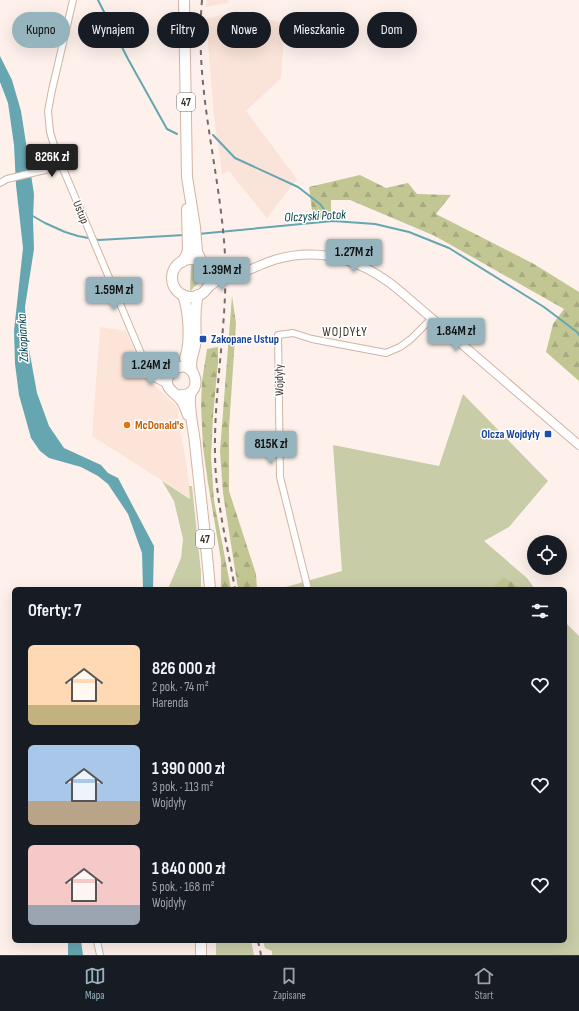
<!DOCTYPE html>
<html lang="pl">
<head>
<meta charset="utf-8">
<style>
  :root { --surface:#171b24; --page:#20242c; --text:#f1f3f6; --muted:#9ea1a6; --line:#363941; --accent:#95b4be }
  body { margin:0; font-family:"Sofia Sans Condensed",sans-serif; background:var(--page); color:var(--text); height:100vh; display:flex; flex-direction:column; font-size:15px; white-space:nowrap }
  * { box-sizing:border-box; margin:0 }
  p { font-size:13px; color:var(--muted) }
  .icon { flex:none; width:22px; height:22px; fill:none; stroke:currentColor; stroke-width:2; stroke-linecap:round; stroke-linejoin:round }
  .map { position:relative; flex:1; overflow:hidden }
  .panel { position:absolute; left:12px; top:587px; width:555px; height:356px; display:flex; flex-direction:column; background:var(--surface); border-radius:6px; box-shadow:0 4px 16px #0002 }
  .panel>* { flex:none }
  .hud { position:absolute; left:12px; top:12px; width:555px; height:36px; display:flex; gap:8px }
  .fabs { position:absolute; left:527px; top:535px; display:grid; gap:8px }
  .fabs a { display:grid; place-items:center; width:40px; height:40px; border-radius:50%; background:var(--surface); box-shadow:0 4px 16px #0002; font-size:20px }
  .price { position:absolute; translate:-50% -34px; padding:0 9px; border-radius:4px; background:var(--accent); color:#111; font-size:13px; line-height:26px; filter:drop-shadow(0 1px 2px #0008) }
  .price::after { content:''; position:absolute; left:50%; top:24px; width:12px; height:9px; margin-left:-6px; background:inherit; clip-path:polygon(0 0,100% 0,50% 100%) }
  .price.active { background:#222; color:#fff }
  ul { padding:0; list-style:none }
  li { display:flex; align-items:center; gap:12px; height:100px; padding:0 16px }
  li span { display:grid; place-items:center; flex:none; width:112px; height:80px; border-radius:6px; color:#555 }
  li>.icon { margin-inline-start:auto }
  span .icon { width:48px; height:48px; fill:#fffc; stroke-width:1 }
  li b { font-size:17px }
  h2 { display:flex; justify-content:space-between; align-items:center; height:48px; padding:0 16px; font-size:17px }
  .chip { padding:0 14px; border-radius:18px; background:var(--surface); box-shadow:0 4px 16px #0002; font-size:14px; line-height:36px }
  .chip.active { background:var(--accent); color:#111 }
  .tabs { display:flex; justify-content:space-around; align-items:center; height:56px; border-top:1px solid var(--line); background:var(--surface); font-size:11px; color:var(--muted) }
  .tabs a { display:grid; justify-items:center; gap:2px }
  .tabs .active { color:var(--accent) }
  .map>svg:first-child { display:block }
  .commercial { fill:#fce5d8 }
  .built { fill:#fae3d8 }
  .green { fill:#c8cca7 }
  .forest { fill:url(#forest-firs) }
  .water { fill:#65a6b1 }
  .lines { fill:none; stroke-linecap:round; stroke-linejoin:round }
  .stream { stroke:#65a6b1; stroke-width:2 }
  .minor-casing { stroke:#d1b4a5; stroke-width:8 }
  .tertiary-casing { stroke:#d1b4a5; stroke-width:10 }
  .primary-casing { stroke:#d1b4a5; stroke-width:12 }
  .minor { stroke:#fff; stroke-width:6 }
  .tertiary { stroke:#fff; stroke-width:8 }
  .primary { stroke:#fff; stroke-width:10 }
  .rail { stroke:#776b65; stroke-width:2; stroke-dasharray:5 5; stroke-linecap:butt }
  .transit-dot { fill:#1a4fb4; stroke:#fff; stroke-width:1.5 }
  .food-dot { fill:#e8710a; stroke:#fff; stroke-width:1.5 }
  .labels { text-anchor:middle; stroke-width:3; stroke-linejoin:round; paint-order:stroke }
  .shield { fill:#fff; stroke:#766d69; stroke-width:1 }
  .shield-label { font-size:11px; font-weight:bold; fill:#3b2f29 }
  .street-label { font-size:12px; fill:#3b2f29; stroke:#fff }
  .transit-label { font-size:12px; font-weight:bold; fill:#164399; stroke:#fff; text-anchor:start }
  .food-label { font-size:12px; font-weight:bold; fill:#c56008; stroke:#fff; text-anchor:start }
  .water-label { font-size:13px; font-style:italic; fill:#01414a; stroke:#fff }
  .neighbourhood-label { font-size:13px; letter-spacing:1px; fill:#3b2f29; stroke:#fff }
</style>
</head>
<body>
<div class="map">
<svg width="579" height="955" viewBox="0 0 579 955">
  <defs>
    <pattern id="forest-firs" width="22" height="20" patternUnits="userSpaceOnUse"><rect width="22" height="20" fill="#c1c693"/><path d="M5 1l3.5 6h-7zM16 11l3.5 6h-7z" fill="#a7aa7f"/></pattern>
  </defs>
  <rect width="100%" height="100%" fill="#fef1eb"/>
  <!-- commercial -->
  <polygon class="commercial" points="100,327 126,331 146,377 178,408 178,421 185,455 191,499 92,436"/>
  <!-- built -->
  <g class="built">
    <polygon points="207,0 229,0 228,3 205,7"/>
    <polygon points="238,11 285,24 281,78 246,111 297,179 267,218 229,171 222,174 214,116 206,19"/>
  </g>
  <!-- green -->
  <g class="green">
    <path d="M 193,263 C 197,264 199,264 202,268 C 209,278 196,283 191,291 L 190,290 L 191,266 Z"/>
    <polygon points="463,394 548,481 509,527 484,541 527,578 535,589 279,589 342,571 333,445 439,466"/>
    <polygon points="162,481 190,499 189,486 192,486 201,572 201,589 168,589 181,558 183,539 174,501"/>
    <polygon points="565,622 579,636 579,955 272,955 272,951 265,948 263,941 565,941"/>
    <polygon points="216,941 251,941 254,955 216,955"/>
  </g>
  <!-- forest -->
  <g class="forest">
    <polygon points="360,175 386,188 408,183 417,194 451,195 436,214 534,264 579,292 579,381 546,352 553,324 564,309 435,236 350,200 331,200 331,217 313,218 309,187"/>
    <polygon points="232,296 236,323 229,428 229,491 256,574 257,589 238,589 223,493 220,451"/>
    <polygon points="218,347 218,362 213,416 211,457 214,501 231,589 221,589 221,560 208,483 203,447 201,406 202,381 207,349"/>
    <polygon points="504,577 521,589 522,589 491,589"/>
  </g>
  <!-- water -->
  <g class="water">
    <polygon points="0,56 12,80 21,111 34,194 33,219 34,249 25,307 27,338 37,393 49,426 64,448 101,465 108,473 118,478 154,546 153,589 143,589 142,553 128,514 108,484 98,476 81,467 49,458 40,451 31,438 19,395 15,364 14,331 23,248 16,185 14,145 8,103 0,82"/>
    <polygon points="68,941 81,941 83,955 68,955"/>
  </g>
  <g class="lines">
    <!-- stream -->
    <g class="stream">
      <polyline points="98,0 128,59 167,129 177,134"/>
      <polyline points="213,135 235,158 298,187 320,204 333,221"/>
      <polyline points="31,215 45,223 65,232 78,236 99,240 184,235"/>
      <polyline points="198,234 333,221 375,224 409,232 449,248 544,307 577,332 579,335"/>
    </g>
    <!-- minor casing -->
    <g class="minor-casing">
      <g id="minor">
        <polyline points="73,0 52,90 48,111 50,132 56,152 145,363 154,378 168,385"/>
        <polyline points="0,183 7,179 62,166"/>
        <polyline points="149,371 155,373 171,372"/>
        <polyline points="308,589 280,477 278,335 293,333 312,339 386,353 400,347 411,339 432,318"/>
        <polyline points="97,941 100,955"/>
      </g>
    </g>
    <!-- tertiary casing -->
    <g class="tertiary-casing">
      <g id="tertiary">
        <path d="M 210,273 C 229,283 255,266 274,260 C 321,246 363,260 400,291 L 579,445"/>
        <polyline points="205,290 225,276"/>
      </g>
    </g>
    <!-- primary casing -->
    <g class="primary-casing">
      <g id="primary">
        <polyline points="184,0 187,177 195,227 197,252 201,260"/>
        <circle cx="191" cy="278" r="19"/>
        <polyline points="182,262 186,256 188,250 187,209"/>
        <path d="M 183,295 C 189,311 191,343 185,358"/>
        <path d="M 192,371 C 189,362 193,355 195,346 C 197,329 193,312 198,295"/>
        <path d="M 191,392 C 187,402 194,431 195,443 C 200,492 206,540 210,589"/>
        <path d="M 177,395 C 208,399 195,354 174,370 C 169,373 167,377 167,383 C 168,391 176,393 180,399 C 184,403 186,410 188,415"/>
        <polyline points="201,955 201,941"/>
      </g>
    </g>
    <!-- minor -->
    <use href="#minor" class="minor"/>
    <!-- tertiary -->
    <use href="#tertiary" class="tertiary"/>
    <!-- primary -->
    <use href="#primary" class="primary"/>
    <!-- rail -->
    <g class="rail">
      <path d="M 202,0 C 194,89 220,168 225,255 C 228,321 214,386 215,452 C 215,498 227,543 235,589"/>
      <polyline points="258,941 261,955"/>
    </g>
  </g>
  <!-- markers -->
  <g class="transit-dot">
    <rect x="199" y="335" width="8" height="8" rx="2"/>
    <rect x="544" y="430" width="8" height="8" rx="2"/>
  </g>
  <circle class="food-dot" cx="127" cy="425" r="4"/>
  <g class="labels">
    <!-- shield labels -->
    <g class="shield">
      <rect x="177" y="93" width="18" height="18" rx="3"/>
      <rect x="196" y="530" width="18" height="18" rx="3"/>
    </g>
    <g class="shield-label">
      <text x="186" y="106">47</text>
      <text x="205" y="543">47</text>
    </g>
    <!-- street labels -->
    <g class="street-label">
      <text transform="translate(81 212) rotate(67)" y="4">Ustup</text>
      <text transform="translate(279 380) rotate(-91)" y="4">Wojdyły</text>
    </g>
    <!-- transit labels -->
    <g class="transit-label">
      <text x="211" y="343">Zakopane Ustup</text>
      <text x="540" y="438" text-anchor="end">Olcza Wojdyły</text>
    </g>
    <!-- food labels -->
    <g class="food-label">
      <text x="135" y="429">McDonald's</text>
    </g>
    <!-- water labels -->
    <g class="water-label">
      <text transform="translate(315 215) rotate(-3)" y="5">Olczyski Potok</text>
      <text transform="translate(22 338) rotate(-93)" y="5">Zakopianka</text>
    </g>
    <!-- neighbourhood labels -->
    <g class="neighbourhood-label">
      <text x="345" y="336">WOJDYŁY</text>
    </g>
  </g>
</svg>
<div class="fabs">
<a><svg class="icon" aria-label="locate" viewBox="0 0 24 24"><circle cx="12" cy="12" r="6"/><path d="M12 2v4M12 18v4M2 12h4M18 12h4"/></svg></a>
</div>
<b class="price active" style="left:52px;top:178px">826K zł</b>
<b class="price" style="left:354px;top:273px">1.27M zł</b>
<b class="price" style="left:222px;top:291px">1.39M zł</b>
<b class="price" style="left:114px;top:311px">1.59M zł</b>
<b class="price" style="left:456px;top:352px">1.84M zł</b>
<b class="price" style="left:151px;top:386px">1.24M zł</b>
<b class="price" style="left:271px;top:465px">815K zł</b>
<div class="hud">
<a class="chip active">Kupno</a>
<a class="chip">Wynajem</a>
<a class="chip">Filtry</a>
<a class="chip">Nowe</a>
<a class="chip">Mieszkanie</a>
<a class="chip">Dom</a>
</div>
<section class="panel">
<h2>Oferty: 7<svg class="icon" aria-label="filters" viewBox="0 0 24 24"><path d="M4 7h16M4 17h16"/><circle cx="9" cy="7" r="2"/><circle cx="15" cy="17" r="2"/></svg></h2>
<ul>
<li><span style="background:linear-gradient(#ffd9b3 75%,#c2b280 0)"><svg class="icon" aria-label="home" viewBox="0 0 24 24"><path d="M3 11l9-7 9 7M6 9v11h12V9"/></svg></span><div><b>826 000 zł</b><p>2 pok. · 74 m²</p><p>Harenda</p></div><svg class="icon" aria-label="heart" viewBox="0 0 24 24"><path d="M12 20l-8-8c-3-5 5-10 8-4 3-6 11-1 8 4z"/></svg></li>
<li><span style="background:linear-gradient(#a9c7e8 70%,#b9a48a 0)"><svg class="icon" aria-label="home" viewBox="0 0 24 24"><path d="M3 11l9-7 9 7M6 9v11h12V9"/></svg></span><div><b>1 390 000 zł</b><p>3 pok. · 113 m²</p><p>Wojdyły</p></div><svg class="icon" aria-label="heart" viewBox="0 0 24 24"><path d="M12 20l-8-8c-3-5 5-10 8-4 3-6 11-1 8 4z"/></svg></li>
<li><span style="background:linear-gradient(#f6c9c9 75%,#9aa5b1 0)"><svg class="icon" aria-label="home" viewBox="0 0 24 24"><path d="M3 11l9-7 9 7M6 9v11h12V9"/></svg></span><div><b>1 840 000 zł</b><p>5 pok. · 168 m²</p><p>Wojdyły</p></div><svg class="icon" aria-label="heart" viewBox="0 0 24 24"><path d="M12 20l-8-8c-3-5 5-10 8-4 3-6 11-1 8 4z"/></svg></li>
</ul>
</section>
</div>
<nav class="tabs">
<a class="active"><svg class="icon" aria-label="map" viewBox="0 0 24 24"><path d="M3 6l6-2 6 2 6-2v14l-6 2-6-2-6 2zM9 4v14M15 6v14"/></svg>Mapa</a>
<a><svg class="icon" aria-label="saved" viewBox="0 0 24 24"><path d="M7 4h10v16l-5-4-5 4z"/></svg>Zapisane</a>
<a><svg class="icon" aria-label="home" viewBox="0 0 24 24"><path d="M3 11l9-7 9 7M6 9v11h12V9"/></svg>Start</a>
</nav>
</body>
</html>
